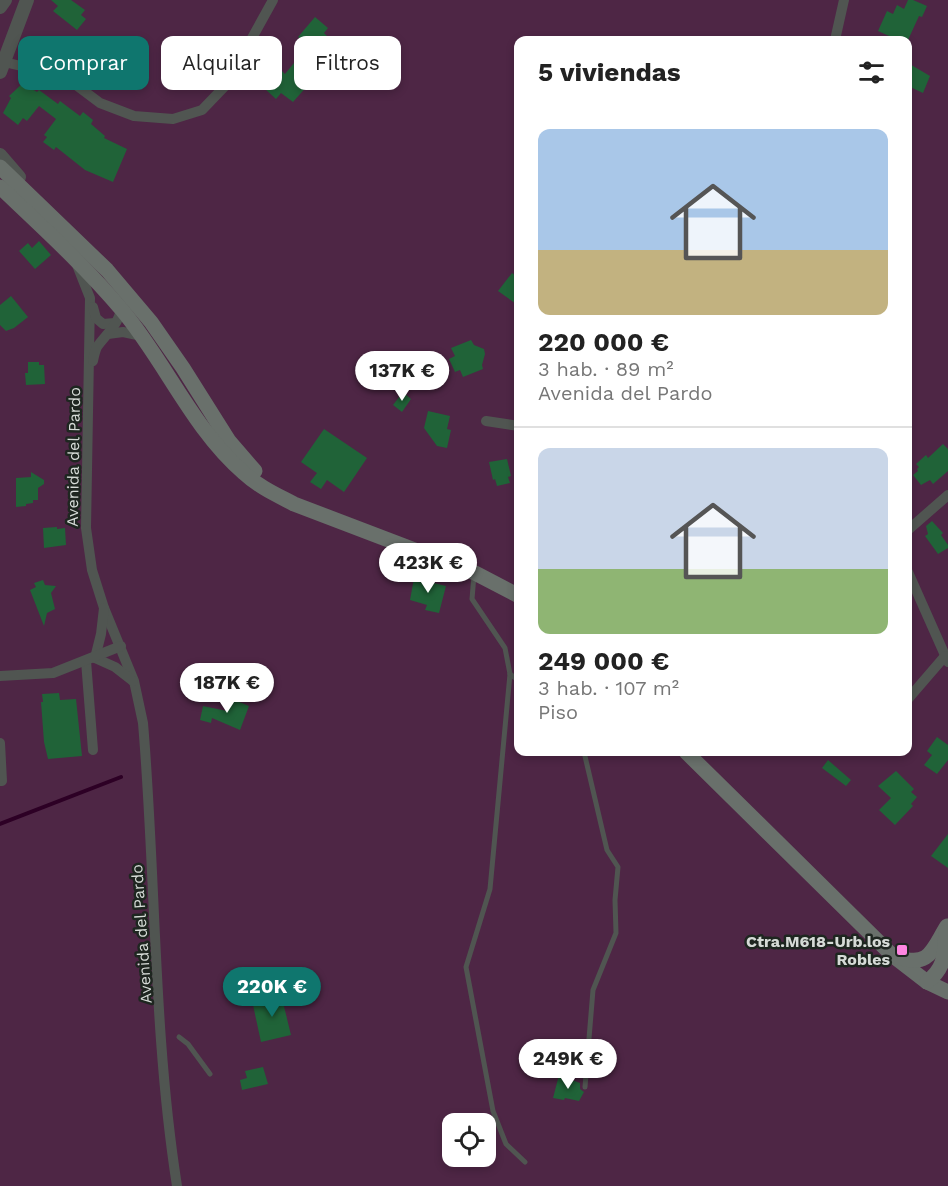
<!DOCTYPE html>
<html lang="es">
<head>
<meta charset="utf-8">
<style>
  :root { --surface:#fff; --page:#f2f2f2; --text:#222; --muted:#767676; --line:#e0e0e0; --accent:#0f766e }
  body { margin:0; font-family:"Work Sans",sans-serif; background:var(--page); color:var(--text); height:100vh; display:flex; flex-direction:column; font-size:22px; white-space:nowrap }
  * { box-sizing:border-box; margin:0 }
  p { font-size:20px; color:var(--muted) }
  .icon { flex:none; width:33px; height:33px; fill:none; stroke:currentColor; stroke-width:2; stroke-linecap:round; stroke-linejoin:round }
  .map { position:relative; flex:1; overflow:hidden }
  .sheet { position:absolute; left:514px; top:36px; width:398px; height:720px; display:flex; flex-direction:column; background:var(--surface); border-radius:12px; box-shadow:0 3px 9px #0003 }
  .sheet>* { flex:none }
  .top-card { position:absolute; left:18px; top:36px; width:406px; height:54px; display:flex; gap:12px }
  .buttons { position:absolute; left:442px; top:1113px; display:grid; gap:12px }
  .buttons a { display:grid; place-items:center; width:54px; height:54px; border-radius:12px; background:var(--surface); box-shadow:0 3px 9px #0003; font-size:30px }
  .price { position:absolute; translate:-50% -51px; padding:0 14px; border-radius:21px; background:#fff; color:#222; font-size:20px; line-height:39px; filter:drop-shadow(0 2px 3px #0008) }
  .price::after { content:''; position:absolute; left:50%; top:36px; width:18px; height:14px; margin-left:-9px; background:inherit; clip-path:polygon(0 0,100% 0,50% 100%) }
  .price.on { background:var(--accent); color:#fff }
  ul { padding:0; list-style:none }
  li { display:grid; align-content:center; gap:12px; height:318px; padding:0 24px }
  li+li { border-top:2px solid var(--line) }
  li span { display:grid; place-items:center; height:186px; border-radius:12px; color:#555 }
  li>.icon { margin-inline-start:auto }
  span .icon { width:108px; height:108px; fill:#fffc; stroke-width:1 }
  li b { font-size:26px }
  h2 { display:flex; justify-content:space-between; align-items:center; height:72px; padding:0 24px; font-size:26px }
  .tag { padding:0 21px; border-radius:12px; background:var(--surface); box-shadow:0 3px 9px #0003; font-size:21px; line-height:54px }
  .tag.on { background:var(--accent); color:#fff }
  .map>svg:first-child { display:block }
  .green { fill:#4e2645; fill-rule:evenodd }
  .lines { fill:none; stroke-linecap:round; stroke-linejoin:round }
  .stream { stroke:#2d0025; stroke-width:4 }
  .building { fill:#206338 }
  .service { stroke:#505551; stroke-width:5 }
  .minor { stroke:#505551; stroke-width:10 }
  .tertiary { stroke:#505551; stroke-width:14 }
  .secondary { stroke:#69706b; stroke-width:15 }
  .poi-dot { fill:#fe86e1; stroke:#1e2620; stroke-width:2 }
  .labels { text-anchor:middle; stroke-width:5; stroke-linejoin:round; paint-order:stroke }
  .street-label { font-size:16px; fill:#d6dbd7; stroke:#1e2620 }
  .poi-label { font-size:16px; font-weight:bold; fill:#d6dbd7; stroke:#1e2620; text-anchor:end }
</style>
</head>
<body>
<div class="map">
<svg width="948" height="1186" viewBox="0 0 948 1186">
  <rect width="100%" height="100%" fill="#1e2620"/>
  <!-- green -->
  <path class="green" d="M 0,0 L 948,0 L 948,1186 L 0,1186 ZM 519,40 L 908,40 L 908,752 L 519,752 ZM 453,1124 L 486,1124 L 486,1156 L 453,1156 Z"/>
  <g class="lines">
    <!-- stream -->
    <polyline class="stream" points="0,824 121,777"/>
  </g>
  <!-- building -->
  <g class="building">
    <polygon points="51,0 71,0 85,10 81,15 86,19 77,30 53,11 58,6"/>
    <polygon points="908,0 913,0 927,6 922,17 919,16 908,40 898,40 878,31 887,11 893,14 897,5 904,9"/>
    <polygon points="315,17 328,28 324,33 330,39 321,50 315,45 312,48 298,37"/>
    <polygon points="298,58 319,76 312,86 309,84 293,102 281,93 276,99 264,88 280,69 285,74"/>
    <polygon points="908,63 930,76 923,93 908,86"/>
    <polygon points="23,83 37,92 39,90 58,104 60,101 80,116 83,112 93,120 91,124 105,136 104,138 127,149 113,182 85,170 56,147 54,150 43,142 47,137 44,135 56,119 39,106 27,121 23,118 18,125 3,113 11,98 9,96"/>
    <polygon points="39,241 51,255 35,269 19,251 28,243 32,248"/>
    <polygon points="512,273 519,278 519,306 498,291"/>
    <polygon points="11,296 28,317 14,328 6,331 0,325 0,305"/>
    <polygon points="471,340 474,345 484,349 485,354 482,365 483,369 463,377 460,370 455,372 449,359 455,356 451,348"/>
    <polygon points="28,362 39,362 39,365 44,365 45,384 26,385 25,373 28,373"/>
    <polygon points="403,392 411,399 402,412 393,405"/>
    <polygon points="428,411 450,416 447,429 451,430 447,448 437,446 424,428"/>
    <polygon points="324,429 367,458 344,492 327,480 321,489 310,482 317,473 301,462"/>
    <polygon points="943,444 948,449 948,471 933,484 930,480 921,485 913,475 918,471 917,469 919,467 916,464 926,455 928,458"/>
    <polygon points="507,459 511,476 508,477 510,483 497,486 495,479 493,480 489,462"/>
    <polygon points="31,472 44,480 44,484 38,488 38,500 33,500 33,503 26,504 26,506 16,507 16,478 31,477"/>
    <polygon points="932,521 943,533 941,535 948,545 948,548 938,554 925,536 928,534 926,526"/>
    <polygon points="57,527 57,529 65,528 66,545 44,548 43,528"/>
    <polygon points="414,578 446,586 439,613 425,610 427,605 410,600"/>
    <polygon points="43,580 45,585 56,586 51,593 55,609 47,613 44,626 30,590 36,587 34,583"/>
    <polygon points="59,693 60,700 76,699 82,756 48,759 44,742 41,702 43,702 42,694"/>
    <polygon points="232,699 249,706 240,730 212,718 211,723 200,720 203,706 227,711"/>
    <polygon points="937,737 948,745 948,760 937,774 924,765 932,755 927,751"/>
    <polygon points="828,760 851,780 846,786 822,768"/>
    <polygon points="896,771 914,789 911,792 917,797 911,804 913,806 895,825 879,810 891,798 878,786"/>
    <polygon points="948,834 948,868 931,856"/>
    <polygon points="280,990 291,1035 261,1042 253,1005"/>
    <polygon points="263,1067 268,1084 242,1090 240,1080 247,1078 245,1071"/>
    <polygon points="559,1075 580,1083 580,1089 584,1092 579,1101 565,1098 564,1100 553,1098"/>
  </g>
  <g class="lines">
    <!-- service -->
    <g class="service">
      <polyline points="474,575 472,599 505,648 510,674 490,889 466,967 493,1111 506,1144 525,1162"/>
      <polyline points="510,674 519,681"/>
      <polyline points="584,752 607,850 618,867 615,900 616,933 593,990 585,1087"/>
      <polyline points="179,1037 188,1044 210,1074"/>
    </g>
    <!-- minor -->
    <g class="minor">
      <polyline points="835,40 844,0"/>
      <polyline points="4,62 64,76 100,103 134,116 173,119 202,110 226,85 273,0"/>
      <path d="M 77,265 L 90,298 L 86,528 L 92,570 L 104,608 L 134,681 L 143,723 C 156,877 153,1033 177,1186"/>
      <polyline points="93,307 96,318 103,324 115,323"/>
      <polyline points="108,334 123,332 142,336"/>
      <path d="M 93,361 C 94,356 95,351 97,347 C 105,335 124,320 120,304"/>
      <polyline points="486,421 519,426"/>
      <polyline points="908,530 948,495"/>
      <polyline points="908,572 948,662"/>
      <polyline points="95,658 101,634 104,608"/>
      <polyline points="95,658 115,667 133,681"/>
      <polyline points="86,661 93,750"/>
      <polyline points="0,676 53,673 121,646"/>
      <polyline points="908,699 945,656"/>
      <polyline points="0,743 2,781 0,781"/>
    </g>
    <!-- tertiary -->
    <g class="tertiary">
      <polyline points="0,7 5,0"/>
      <polyline points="0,72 27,0"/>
      <polyline points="0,155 19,177"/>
    </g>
    <!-- secondary -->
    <g class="secondary">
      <polyline points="0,167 107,270 151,322 183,368 229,441 255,471"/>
      <path d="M 0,187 C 41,226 85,266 122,310 C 165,361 192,428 244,473 C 259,487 277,495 294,504 L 475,573 L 519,596"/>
      <polyline points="686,752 892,955 927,982 948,992"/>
      <path d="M 897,957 C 930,968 932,950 947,926"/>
      <path d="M 927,982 C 946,967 944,954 946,932"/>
    </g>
  </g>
  <!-- markers -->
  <rect class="poi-dot" x="896" y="944" width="12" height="12" rx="3"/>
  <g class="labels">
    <!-- street labels -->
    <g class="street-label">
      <text transform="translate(73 457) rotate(-89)" y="6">Avenida del Pardo</text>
      <text transform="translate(141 934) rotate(-94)" y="6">Avenida del Pardo</text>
    </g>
    <!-- poi labels -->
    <g class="poi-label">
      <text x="890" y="947">Ctra.M618-Urb.los<tspan x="890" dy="18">Robles</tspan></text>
    </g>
  </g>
</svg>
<div class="buttons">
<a><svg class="icon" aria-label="locate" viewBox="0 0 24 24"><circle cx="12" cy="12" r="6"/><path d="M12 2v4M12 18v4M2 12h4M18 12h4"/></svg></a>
</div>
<b class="price" style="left:402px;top:402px">137K €</b>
<b class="price" style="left:428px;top:594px">423K €</b>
<b class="price" style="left:227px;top:714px">187K €</b>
<b class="price on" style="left:272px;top:1018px">220K €</b>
<b class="price" style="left:568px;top:1090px">249K €</b>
<div class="top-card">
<a class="tag on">Comprar</a>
<a class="tag">Alquilar</a>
<a class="tag">Filtros</a>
</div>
<section class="sheet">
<h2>5 viviendas<svg class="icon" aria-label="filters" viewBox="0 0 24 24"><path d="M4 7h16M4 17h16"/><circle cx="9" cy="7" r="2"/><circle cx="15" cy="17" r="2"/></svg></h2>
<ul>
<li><span style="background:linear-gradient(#a9c7e8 65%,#c2b280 0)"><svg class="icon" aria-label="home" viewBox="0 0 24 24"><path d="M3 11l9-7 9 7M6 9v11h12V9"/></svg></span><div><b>220 000 €</b><p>3 hab. · 89 m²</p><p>Avenida del Pardo</p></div></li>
<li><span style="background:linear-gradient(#c9d6e8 65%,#8fb573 0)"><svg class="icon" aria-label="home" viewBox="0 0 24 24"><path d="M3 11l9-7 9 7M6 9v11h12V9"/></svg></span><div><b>249 000 €</b><p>3 hab. · 107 m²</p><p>Piso</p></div></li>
</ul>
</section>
</div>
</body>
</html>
